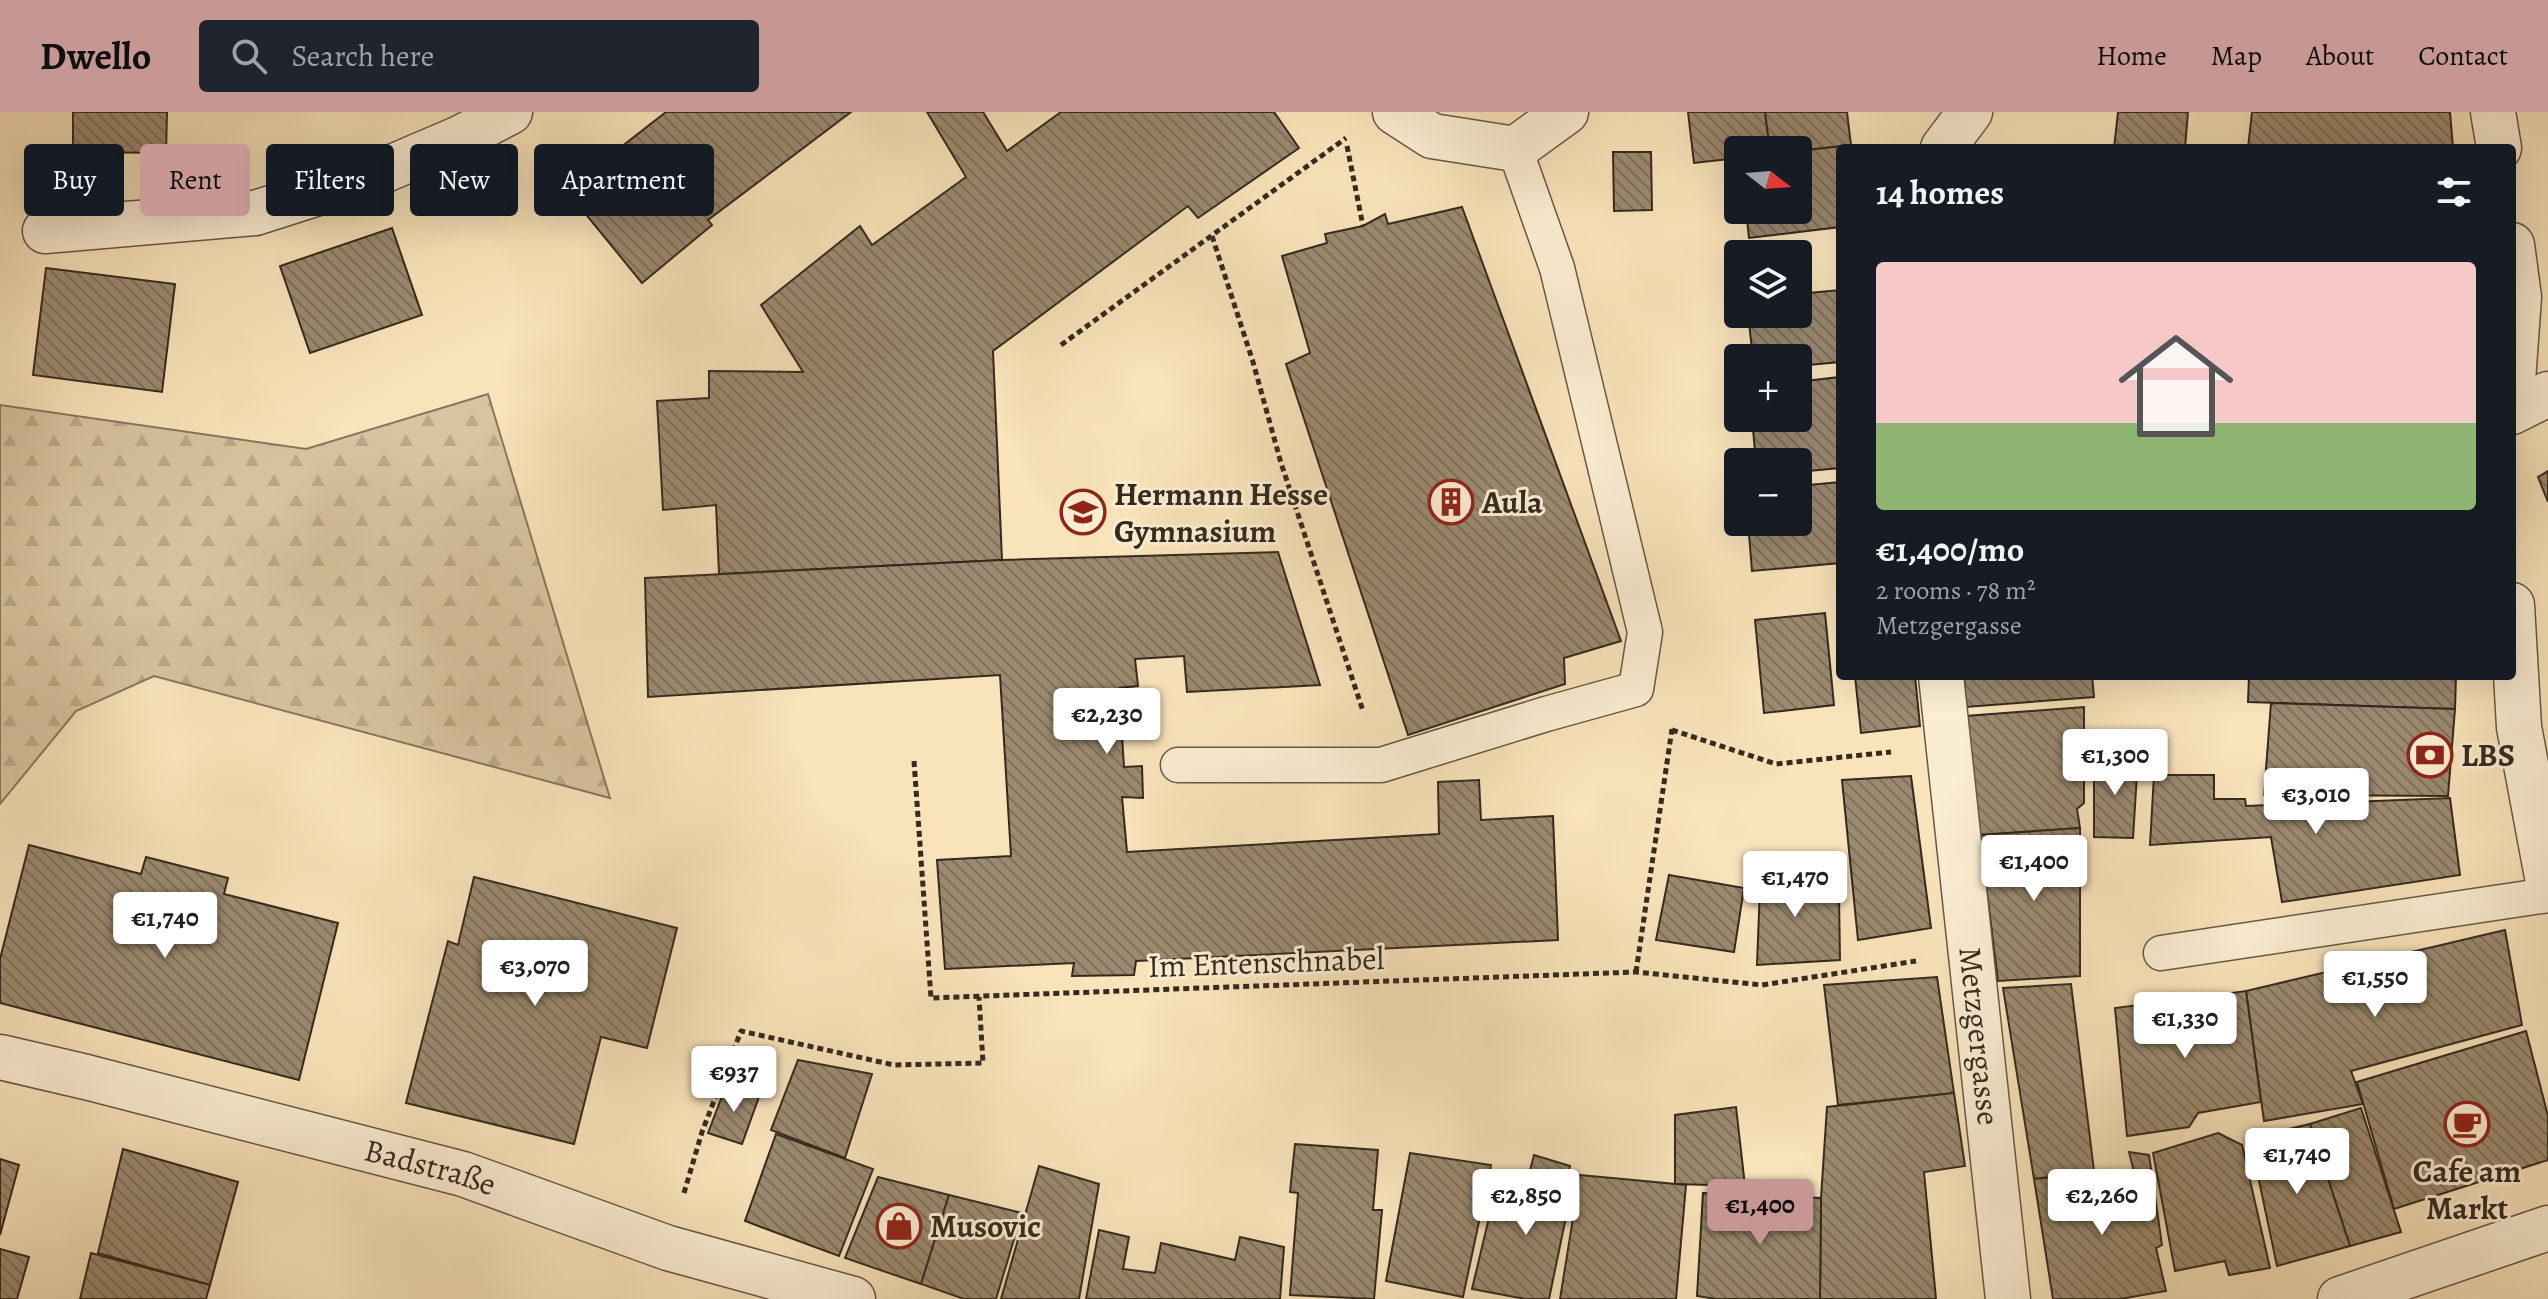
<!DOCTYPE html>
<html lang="en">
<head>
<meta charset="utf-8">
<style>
  :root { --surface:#171b24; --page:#20242c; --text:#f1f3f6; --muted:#9ea1a6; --line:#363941; --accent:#c59692 }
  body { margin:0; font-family:Alegreya,serif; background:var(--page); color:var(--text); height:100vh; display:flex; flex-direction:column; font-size:30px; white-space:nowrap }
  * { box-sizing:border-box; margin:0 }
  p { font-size:26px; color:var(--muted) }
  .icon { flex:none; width:44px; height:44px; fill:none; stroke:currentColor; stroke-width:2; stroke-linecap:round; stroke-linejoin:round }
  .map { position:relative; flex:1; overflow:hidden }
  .drawer { position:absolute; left:1836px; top:32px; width:680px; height:536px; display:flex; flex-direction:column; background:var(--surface); border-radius:8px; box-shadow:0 8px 32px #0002 }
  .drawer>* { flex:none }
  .hud { position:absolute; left:24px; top:32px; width:760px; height:72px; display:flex; gap:16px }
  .needle { width:52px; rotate:107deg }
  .fabs { position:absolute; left:1724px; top:24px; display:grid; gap:16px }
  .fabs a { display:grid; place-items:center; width:88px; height:88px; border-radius:8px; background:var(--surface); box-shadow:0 8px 32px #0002; font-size:40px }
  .price { position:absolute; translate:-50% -68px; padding:0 18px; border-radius:8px; background:#fff; color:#222; font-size:26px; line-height:52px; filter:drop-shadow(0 2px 4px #0008) }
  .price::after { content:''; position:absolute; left:50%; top:48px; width:24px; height:18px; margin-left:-12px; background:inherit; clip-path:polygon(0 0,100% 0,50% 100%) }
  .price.selected { background:var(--accent); color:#111 }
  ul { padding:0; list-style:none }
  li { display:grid; align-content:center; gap:16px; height:424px; padding:0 40px }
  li+li { border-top:2px solid var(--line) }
  li span { display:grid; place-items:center; height:248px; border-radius:8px; color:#555 }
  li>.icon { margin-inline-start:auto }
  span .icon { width:144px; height:144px; fill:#fffc; stroke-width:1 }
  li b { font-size:34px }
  h2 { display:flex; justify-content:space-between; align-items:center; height:96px; padding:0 40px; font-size:34px }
  .tag { padding:0 28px; border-radius:8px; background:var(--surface); box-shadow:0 8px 32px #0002; font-size:28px; line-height:72px }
  .tag.selected { background:var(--accent); color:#111 }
  header { display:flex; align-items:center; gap:48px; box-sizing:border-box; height:112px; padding:0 40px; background:var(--accent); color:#111 }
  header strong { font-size:38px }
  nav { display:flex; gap:44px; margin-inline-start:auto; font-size:28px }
  .search { width:560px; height:72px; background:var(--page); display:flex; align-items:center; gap:20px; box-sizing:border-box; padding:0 28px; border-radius:8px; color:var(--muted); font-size:30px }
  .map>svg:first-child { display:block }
  .forest { fill:url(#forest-firs); stroke:#867760; stroke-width:2 }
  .building { fill:url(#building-back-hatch); stroke:#352a1f; stroke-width:2 }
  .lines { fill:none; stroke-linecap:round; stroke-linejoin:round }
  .lane-casing { stroke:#665846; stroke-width:37 }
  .street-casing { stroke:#665846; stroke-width:47 }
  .path { stroke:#352a1f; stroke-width:5; stroke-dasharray:6 4; stroke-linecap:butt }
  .lane { stroke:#fbedd2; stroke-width:34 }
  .street { stroke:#fbedd2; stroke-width:44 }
  .labels { text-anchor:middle; stroke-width:6; stroke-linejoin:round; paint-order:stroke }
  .poi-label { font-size:32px; font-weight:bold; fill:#352a1f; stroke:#fbedd2; text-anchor:start }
  .street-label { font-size:32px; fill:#352a1f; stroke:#fbedd2 }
</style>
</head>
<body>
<header>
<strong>Dwello</strong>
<div class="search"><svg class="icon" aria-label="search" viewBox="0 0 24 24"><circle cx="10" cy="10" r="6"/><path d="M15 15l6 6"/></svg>Search here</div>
<nav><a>Home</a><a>Map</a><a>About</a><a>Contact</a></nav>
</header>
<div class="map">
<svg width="2548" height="1187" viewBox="0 0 2548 1187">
  <defs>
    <pattern id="forest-firs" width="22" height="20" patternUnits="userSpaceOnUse" patternTransform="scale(2)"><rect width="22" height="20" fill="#d8c4a0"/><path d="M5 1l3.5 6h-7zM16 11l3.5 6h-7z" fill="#baa989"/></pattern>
    <pattern id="building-back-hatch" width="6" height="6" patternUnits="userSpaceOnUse" patternTransform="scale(2)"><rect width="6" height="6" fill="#9b8a70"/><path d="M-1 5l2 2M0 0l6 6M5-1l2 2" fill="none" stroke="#7f715b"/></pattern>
  </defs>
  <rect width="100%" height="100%" fill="#f9e3ba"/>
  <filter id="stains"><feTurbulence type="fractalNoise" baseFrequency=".0025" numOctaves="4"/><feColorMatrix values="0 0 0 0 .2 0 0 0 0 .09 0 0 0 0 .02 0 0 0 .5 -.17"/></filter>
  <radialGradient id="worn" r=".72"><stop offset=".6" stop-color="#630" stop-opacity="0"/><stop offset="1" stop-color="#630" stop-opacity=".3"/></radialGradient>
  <!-- forest -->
  <polygon class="forest" points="488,282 610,686 154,564 76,599 0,692 0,293 306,337"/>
  <!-- building -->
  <g class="building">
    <polygon points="73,0 167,0 166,41 73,40"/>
    <polygon points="666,0 851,0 708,108 712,113 642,171 566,78"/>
    <polygon points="927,0 983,0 1007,39 1061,0 1274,0 1299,36 1198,106 1188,94 993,239 1002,448 719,462 716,393 663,398 657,289 709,286 709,259 803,260 761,193 860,114 872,133 966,65"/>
    <polygon points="1688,0 1765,0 1770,38 1738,38 1738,46 1694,51"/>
    <polygon points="1765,0 1847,0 1851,33 1798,39 1770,38"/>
    <polygon points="2118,0 2188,0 2185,36 2114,36"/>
    <polygon points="2252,0 2450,0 2453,36 2248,36"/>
    <polygon points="1851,33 1851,36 1840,36 1840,115 1749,126 1746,98 1798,98 1798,39"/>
    <polygon points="1613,40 1651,40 1652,98 1614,99"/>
    <polygon points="1462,95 1621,529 1564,546 1565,572 1408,623 1286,252 1310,241 1282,144 1327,131 1325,122 1363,114 1385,102 1388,112"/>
    <polygon points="392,116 422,203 310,241 280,154"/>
    <polygon points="46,156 175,172 162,280 33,263"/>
    <polygon points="1840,178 1840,250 1798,254 1798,246 1753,246 1748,202 1798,202 1798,182"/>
    <polygon points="1840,265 1840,356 1798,360 1798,350 1756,350 1752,306 1798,306 1798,270"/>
    <polygon points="2548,359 2548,390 2538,365"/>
    <polygon points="1840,370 1840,451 1752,459 1748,410 1798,410 1798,374"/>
    <polygon points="1278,440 1320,573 1187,580 1184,544 1135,547 1138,574 1119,576 1124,655 1142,654 1143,686 1122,685 1127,740 1439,722 1438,670 1479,668 1481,708 1553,704 1558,828 1136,849 1134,863 1072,864 1074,851 945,857 937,748 1011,744 1000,563 648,585 645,466 1002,448"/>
    <polygon points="1825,501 1834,593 1764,601 1755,508"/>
    <polygon points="1855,564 1915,564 1920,614 1861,621"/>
    <polygon points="1964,564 2092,564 2094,585 1966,595"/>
    <polygon points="2249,564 2456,564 2455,597 2248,590"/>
    <polygon points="2271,591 2455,597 2448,684 2264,683"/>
    <polygon points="2084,595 2084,691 2077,697 2080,716 1980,723 1966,604"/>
    <polygon points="2094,645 2138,646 2133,726 2094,725"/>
    <polygon points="2154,663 2214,663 2214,687 2245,687 2246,694 2450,686 2460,763 2282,790 2271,725 2150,733"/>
    <polygon points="1911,664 1931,816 1858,828 1842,668"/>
    <polygon points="2080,716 2080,864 1998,869 1980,723"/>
    <polygon points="29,733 141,762 146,745 228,766 224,782 338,811 299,968 0,891 0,847"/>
    <polygon points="1761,749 1803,751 1802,784 1839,783 1840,848 1757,853"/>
    <polygon points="1669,763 1744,776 1734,840 1656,828"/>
    <polygon points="474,765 677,816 647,936 601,925 574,1032 406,991 448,829 458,833"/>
    <polygon points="2505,818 2522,913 2351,959 2363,992 2264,1009 2246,879"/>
    <polygon points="1937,865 1954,981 1838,993 1824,873"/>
    <polygon points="2071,872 2094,1059 2034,1067 2003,876"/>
    <polygon points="2246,879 2261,990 2198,1001 2189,1015 2127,1024 2115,896"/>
    <polygon points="2526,919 2548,1004 2548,1048 2394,1097 2357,970"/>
    <polygon points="798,948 872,962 845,1046 771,1018"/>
    <polygon points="727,971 760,982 742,1032 708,1021"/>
    <polygon points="1954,981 1965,1054 1924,1060 1936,1187 1820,1187 1821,1086 1827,995"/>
    <polygon points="1736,995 1745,1074 1675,1072 1675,1003"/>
    <polygon points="2361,996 2401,1120 2350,1134 2310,1012"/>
    <polygon points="2310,1012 2350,1134 2277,1154 2250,1026"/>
    <polygon points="2218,1021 2242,1033 2270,1156 2229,1163 2225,1149 2175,1159 2153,1041"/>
    <polygon points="776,1022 873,1057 839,1144 745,1109"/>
    <polygon points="1295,1032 1378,1038 1373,1098 1382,1098 1374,1187 1290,1183 1298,1081 1290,1080"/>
    <polygon points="123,1037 238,1070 210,1173 98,1141"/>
    <polygon points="2129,1040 2149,1043 2162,1133 2156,1136 2166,1179 2120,1187 2053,1187 2034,1067 2079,1063 2084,1080 2137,1072"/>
    <polygon points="1410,1041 1491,1053 1463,1185 1386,1169"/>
    <polygon points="1534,1043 1570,1054 1560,1102 1566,1105 1549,1187 1525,1187 1472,1177 1492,1093 1520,1097"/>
    <polygon points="0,1047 19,1053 0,1123"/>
    <polygon points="1039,1054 1099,1072 1079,1187 1001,1187"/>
    <polygon points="1580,1063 1686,1073 1676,1187 1560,1187"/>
    <polygon points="878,1065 949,1083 921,1172 845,1146"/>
    <polygon points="1703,1081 1821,1086 1820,1187 1716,1187 1697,1184"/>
    <polygon points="949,1083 1022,1101 996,1187 964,1187 921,1172"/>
    <polygon points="1099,1118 1129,1125 1123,1157 1155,1161 1161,1131 1235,1148 1240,1125 1284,1135 1280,1187 1086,1187"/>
    <polygon points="0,1137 29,1145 17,1187 0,1187"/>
    <polygon points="91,1141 210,1173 206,1187 80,1187"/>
  </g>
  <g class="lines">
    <!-- lane casing -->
    <g class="lane-casing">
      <g id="lane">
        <polyline points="1178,653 1381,653 1546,602 1636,577 1645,520 1557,156 1515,37"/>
        <polyline points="2161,841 2548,783"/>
      </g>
    </g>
    <!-- street casing -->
    <g class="street-casing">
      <g id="street">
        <polyline points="1395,0 1432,24 1515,37 1566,0"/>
        <polyline points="2493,0 2499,36"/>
        <polyline points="1943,36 1970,0"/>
        <polyline points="45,119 255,101 371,64 460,26 510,0"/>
        <polyline points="2512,133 2519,185 2512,283"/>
        <polyline points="2512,300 2548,282"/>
        <polyline points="2512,493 2519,615 2548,770"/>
        <path id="s1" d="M 1941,564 L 2008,1187"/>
        <path id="s2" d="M 0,945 L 86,965 L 463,1062 L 668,1136 L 853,1187"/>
        <polyline points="2340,1187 2548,1116"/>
      </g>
    </g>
    <!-- path -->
    <g class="path">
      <polyline points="1347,34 1363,114"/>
      <polyline points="1212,124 1253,250 1281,351 1363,599"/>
      <polyline points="1061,233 1346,26"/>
      <polyline points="1672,618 1776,652 1891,640"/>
      <polyline points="914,649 931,886 1636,860 1762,873 1916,849"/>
      <polyline points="1636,860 1672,617"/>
      <polyline points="684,1081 702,1020 741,919 894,953 983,951 979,885"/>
    </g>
    <!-- lane -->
    <use href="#lane" class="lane"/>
    <!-- street -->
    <use href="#street" class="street"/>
  </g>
  <!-- icons -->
  <defs>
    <g id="building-ring" transform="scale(2.3)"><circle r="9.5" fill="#fbedd2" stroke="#8f2418" stroke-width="1.5"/><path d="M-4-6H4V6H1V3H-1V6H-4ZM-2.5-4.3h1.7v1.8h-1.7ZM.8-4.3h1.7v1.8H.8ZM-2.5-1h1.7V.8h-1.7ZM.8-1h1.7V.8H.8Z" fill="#8f2418"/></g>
    <g id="school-ring" transform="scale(2.3)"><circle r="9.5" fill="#fbedd2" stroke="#8f2418" stroke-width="1.5"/><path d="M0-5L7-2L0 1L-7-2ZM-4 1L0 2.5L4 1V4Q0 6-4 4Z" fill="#8f2418"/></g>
    <g id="bank-ring" transform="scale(2.3)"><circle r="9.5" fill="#fbedd2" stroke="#8f2418" stroke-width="1.5"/><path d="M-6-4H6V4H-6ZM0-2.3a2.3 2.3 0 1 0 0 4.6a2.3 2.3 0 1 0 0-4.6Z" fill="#8f2418"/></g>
    <g id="cafe-ring" transform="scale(2.3)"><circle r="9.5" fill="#fbedd2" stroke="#8f2418" stroke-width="1.5"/><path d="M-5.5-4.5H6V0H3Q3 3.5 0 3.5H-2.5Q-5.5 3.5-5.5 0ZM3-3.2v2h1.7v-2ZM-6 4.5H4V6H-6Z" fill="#8f2418"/></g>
    <g id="shop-ring" transform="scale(2.3)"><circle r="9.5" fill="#fbedd2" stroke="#8f2418" stroke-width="1.5"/><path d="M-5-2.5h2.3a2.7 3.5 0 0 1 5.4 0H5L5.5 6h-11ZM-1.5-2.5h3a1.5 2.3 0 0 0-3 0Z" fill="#8f2418"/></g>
  </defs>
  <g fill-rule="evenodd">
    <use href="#building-ring" x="1451" y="390"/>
    <use href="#school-ring" x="1083" y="400"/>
    <use href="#bank-ring" x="2430" y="643"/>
    <use href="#cafe-ring" x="2467" y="1012"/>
    <use href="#shop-ring" x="899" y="1114"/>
  </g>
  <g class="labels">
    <!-- poi labels -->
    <g class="poi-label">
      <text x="1114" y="393">Hermann Hesse<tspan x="1114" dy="37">Gymnasium</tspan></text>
      <text x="1482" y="401">Aula</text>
      <text x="2461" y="654">LBS</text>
      <text x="2467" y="1070" text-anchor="middle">Cafe am<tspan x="2467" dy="37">Markt</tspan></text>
      <text x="930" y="1125">Musovic</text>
    </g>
    <!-- street labels -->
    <g class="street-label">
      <text transform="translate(1266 850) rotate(-2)" y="11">Im Entenschnabel</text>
      <text dy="11" stroke="none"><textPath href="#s1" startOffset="362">Metzgergasse</textPath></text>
      <text dy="11" stroke="none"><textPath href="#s2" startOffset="444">Badstraße</textPath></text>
    </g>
  </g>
  <rect width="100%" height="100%" filter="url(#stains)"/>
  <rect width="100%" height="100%" fill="url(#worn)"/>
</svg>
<div class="fabs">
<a><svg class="needle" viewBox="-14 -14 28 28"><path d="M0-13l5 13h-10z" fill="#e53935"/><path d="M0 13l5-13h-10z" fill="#9ea1a6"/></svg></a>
<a><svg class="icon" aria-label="layers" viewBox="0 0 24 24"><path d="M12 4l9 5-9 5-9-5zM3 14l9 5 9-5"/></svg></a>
<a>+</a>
<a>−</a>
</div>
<b class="price" style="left:1107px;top:644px">€2,230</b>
<b class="price" style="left:2115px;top:685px">€1,300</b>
<b class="price" style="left:2316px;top:724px">€3,010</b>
<b class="price" style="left:2034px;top:791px">€1,400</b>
<b class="price" style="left:1795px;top:807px">€1,470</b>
<b class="price" style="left:165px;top:848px">€1,740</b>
<b class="price" style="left:535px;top:896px">€3,070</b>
<b class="price" style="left:2375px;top:907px">€1,550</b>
<b class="price" style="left:2185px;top:948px">€1,330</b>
<b class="price" style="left:734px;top:1002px">€937</b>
<b class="price" style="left:2297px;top:1084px">€1,740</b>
<b class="price" style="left:1526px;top:1125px">€2,850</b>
<b class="price" style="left:2102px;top:1125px">€2,260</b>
<b class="price selected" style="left:1760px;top:1135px">€1,400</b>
<div class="hud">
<a class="tag">Buy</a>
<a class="tag selected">Rent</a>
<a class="tag">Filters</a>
<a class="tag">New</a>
<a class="tag">Apartment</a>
</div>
<section class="drawer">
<h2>14 homes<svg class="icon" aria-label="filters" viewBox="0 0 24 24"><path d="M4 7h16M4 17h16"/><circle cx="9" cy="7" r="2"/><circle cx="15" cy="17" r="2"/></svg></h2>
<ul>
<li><span style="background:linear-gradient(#f6c9c9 65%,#8fb573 0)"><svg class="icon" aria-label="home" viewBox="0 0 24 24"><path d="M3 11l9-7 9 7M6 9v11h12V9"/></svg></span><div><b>€1,400/mo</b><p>2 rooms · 78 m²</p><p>Metzgergasse</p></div></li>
</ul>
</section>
</div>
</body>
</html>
